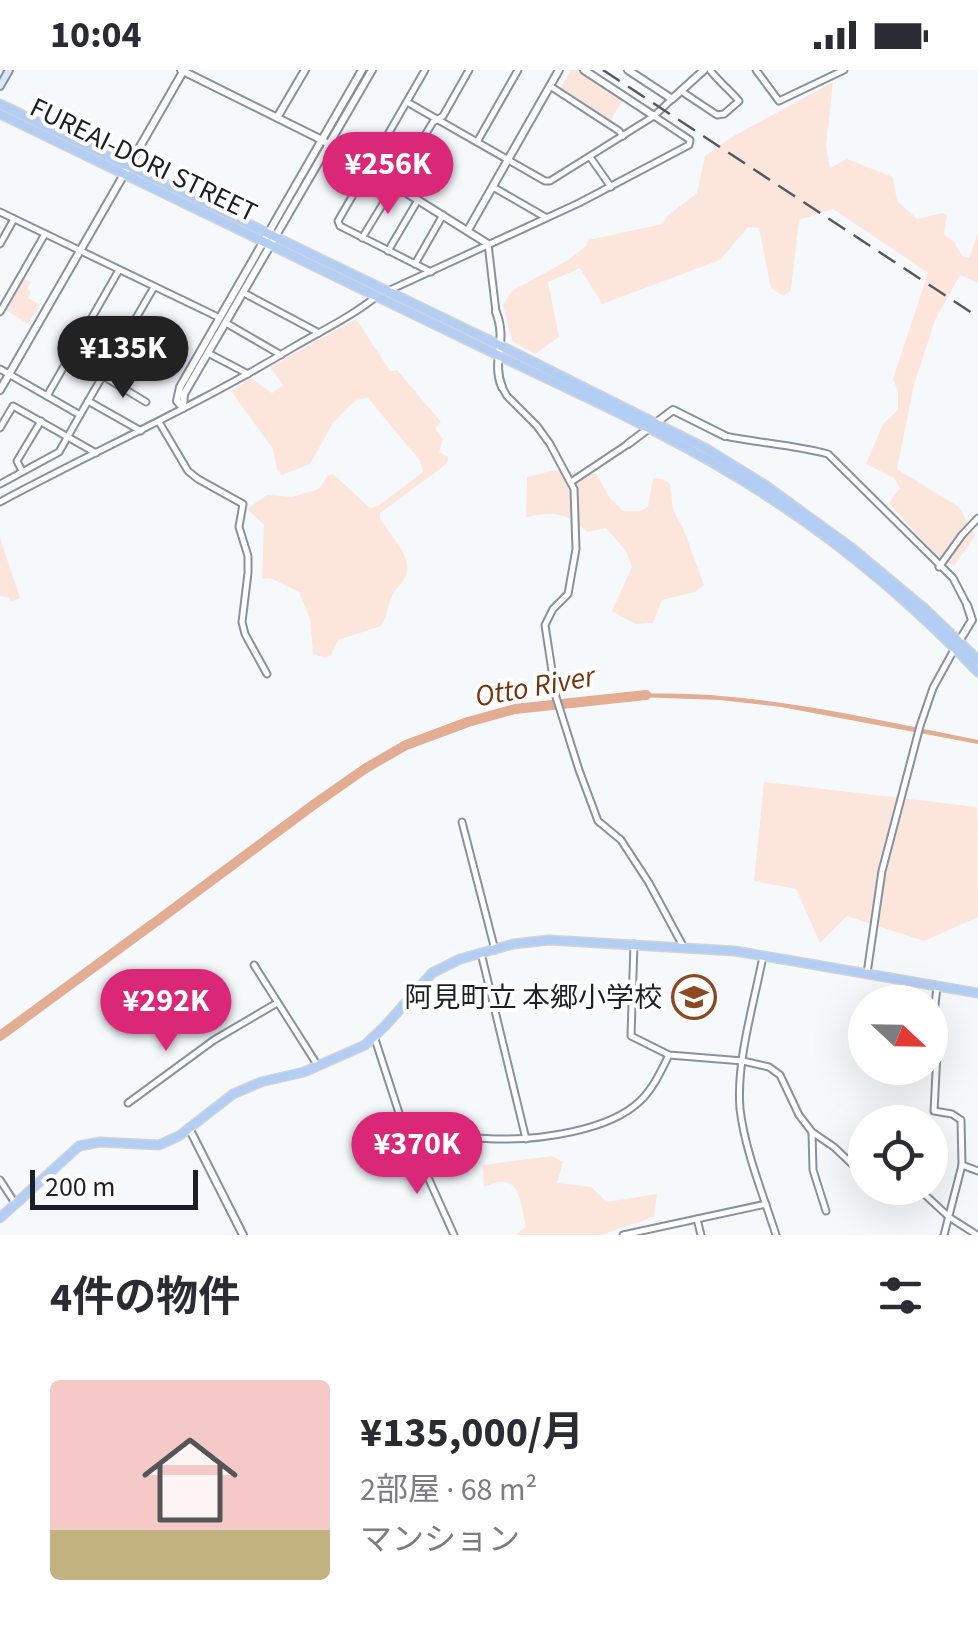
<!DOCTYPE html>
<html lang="ja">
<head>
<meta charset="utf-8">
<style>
  :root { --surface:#fff; --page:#f2f2f3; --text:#2b2b33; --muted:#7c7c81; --accent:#db2777 }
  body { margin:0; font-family:"Source Sans 3","Noto Sans JP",sans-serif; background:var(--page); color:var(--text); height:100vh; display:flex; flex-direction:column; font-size:38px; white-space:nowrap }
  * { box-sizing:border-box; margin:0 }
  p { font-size:32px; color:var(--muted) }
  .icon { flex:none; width:55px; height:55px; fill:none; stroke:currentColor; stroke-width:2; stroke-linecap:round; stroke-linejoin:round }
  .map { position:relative; height:1165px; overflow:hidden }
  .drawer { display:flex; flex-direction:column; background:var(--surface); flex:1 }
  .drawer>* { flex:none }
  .needle { width:65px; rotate:112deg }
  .controls { position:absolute; left:848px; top:915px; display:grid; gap:20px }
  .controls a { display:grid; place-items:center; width:100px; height:100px; border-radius:50%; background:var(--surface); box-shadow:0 10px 40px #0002; font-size:50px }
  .scale { position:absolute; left:30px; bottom:25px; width:168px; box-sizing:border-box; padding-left:10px; border:5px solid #1c2026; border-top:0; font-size:28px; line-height:35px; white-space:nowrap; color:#1c2026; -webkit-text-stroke:8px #fff; paint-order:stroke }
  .price { position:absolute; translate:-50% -85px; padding:0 22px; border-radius:35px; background:var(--accent); color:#fff; font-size:32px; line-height:65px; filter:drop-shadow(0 2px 5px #0008) }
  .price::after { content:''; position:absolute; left:50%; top:60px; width:30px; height:22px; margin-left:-15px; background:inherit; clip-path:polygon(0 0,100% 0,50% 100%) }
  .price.current { background:#222; color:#fff }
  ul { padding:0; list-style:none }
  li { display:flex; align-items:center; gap:30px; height:250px; padding:0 50px }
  li span { display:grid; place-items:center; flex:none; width:280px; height:200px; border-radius:10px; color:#555 }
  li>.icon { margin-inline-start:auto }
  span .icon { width:120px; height:120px; fill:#fffc; stroke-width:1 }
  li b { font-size:42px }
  h2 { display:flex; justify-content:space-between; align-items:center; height:120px; padding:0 50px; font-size:42px }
  .status { display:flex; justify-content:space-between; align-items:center; height:70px; padding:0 50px; background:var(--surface); direction:ltr }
  .status svg { height:28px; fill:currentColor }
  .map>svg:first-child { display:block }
  .green { fill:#fce5db }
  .water { fill:#e3ad93 }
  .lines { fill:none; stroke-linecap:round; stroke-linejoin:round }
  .river { stroke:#e3ad93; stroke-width:10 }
  .minor-casing { stroke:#8692a1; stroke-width:9 }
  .tertiary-casing { stroke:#8692a1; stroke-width:10 }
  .secondary-casing { stroke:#8692a1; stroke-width:10 }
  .primary-casing { stroke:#d2d2d4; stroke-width:11 }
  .minor { stroke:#fff; stroke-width:5 }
  .tertiary { stroke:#fff; stroke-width:6 }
  .secondary { stroke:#d9e7f9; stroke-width:6 }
  .primary { stroke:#b3cef4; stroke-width:8 }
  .rail { stroke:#55595e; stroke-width:2.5; stroke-dasharray:20 10; stroke-linecap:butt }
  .labels { text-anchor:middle; stroke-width:8; stroke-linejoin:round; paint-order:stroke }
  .street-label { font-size:28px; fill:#1c2026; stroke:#fff }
  .poi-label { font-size:28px; fill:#1c2026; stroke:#fff; text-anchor:end }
  .water-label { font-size:30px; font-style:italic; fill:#74330c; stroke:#fff }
</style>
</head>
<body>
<div class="status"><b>10:04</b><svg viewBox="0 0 49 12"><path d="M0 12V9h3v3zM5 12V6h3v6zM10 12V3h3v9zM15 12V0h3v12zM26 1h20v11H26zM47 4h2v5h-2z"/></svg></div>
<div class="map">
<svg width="978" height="1165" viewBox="0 0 978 1165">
  <rect width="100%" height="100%" fill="#f6f9fc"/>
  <!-- green -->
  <g class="green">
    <polygon points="571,0 580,0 624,28 610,51 560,19"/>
    <polygon points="833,12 826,77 830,98 847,89 893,107 897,131 917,149 942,143 947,145 944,165 954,171 962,186 969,188 978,163 978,213 960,205 935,250 914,315 897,399 959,437 975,466 954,496 937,487 889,433 900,418 894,408 866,394 883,354 898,340 898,321 893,309 928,203 833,139 799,150 791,220 783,226 771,218 759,158 748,157 720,190 602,234 580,198 548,212 559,267 535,284 512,271 503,235 512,221 568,190 586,176 588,170 663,154 667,146 697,123 705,86 732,67"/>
    <polygon points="24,209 31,212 27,219 31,222 28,228 40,235 28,254 4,239"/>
    <path d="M 356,249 L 390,301 L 397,300 L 441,352 L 435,358 L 443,369 L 439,382 L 448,387 L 447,393 L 440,399 L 380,443 L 380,449 C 391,465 413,487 406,506 C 402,515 395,518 392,526 C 387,538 388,543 381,556 L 338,570 L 331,585 L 326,588 L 313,584 L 310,549 L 299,522 L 270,508 L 262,509 L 264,455 L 247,439 L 267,425 L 292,427 L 319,419 L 328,405 L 333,404 L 370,438 L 378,436 L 423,402 L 420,391 L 368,328 L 356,330 L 333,353 L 310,394 L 282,405 L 277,400 L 273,379 L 231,321 L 251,308 L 272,323 L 283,315 L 270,297 Z"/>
    <path d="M 555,400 L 596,404 L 610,428 L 623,441 L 641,441 L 648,437 L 653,408 L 663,409 L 670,414 L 673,440 L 683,458 L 704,515 L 695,522 L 662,530 L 653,553 L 635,554 L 612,541 L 632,497 L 626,481 L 606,458 L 587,462 C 565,441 555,442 526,447 L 527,407 Z"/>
    <polygon points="0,468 20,528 11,532 8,528 0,526"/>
    <polygon points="764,712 977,737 978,847 924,871 847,846 820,873 796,819 754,811"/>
    <path d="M 552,1086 L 563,1092 L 557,1113 L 591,1117 L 607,1132 L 657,1124 L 654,1147 L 601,1165 L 515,1165 L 526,1157 C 520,1131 520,1099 484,1117 L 483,1095 Z"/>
  </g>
  <!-- water -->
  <path class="water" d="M 637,623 C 665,624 693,623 721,626 C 807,633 893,653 978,670 L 978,674 L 781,637 L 720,630 L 637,627 Z"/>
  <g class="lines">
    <!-- river -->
    <g class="river">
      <polyline points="157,851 316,733 366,698 406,675 468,652 515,639 646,625"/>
      <polyline points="0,966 154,853"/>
    </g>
    <!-- minor casing -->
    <g class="minor-casing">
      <g id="minor">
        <polyline points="425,0 338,151 340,156 431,202"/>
        <polyline points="756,0 779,31 844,0"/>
        <polyline points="550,16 619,61 623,66"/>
        <path d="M 681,21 L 717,45 L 724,44 L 739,31 C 730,20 719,12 710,0"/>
        <polyline points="407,32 545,111 550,111 654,46 672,29"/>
        <polyline points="477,72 518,0"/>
        <polyline points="590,87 611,117"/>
        <polyline points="493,117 545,147"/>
        <polyline points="0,142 220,248"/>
        <polyline points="362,168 433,52 443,46 469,0"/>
        <polyline points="0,174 14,149"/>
        <polyline points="488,174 496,242"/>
        <polyline points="388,181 418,130"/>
        <polyline points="415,194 443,145"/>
        <polyline points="390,220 579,133 689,75 690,70 654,46"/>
        <polyline points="244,223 319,263"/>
        <polyline points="0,242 45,164"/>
        <polyline points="226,253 281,285"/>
        <polyline points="208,283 248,304"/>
        <polyline points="0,299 80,345 154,217"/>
        <polyline points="103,306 146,332"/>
        <polyline points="502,317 507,326 537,356 550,374 574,419 576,479 568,524 553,539 545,555 556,627 579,700 598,751 621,770 649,813 683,876"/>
        <polyline points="47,326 119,200"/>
        <polyline points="88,331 141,361"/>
        <polyline points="159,352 188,401 198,409 243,434 239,457 248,486 248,503 242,552 245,564 267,604"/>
        <polyline points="0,358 13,336 96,383"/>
        <path d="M 725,366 C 759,373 794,375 828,384 L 953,508 L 967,535"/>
        <polyline points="22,401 17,391 41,351"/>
        <polyline points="571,412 628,374"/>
        <polyline points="0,414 59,382 80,345"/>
        <path d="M 0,432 C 97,380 198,335 292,278 C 321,261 351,247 377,226"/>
        <polyline points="939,497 962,465 978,448"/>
        <polyline points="462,752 495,880"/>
        <polyline points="634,874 631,966 669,985 743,991 769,997 780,1005 799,1045 812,1062 834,1077 854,1096 865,1101"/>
        <polyline points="481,883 526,1069"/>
        <path d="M 763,886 C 754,934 736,991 740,1039 C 745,1081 763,1124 776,1165"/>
        <polyline points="254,895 318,996"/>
        <polyline points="867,903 882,801 920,656 933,618 955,578"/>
        <polyline points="937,916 932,964 937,983 934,1041 952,1044 961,1050 962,1095 944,1165"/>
        <polyline points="374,966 399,1043 454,1165"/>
        <polyline points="128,1033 214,970 277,933"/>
        <polyline points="812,1062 813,1100 826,1141"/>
        <path d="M 413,1075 C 441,1065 469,1068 498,1069 C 539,1070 609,1061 640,1031 C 653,1019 661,1001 669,985"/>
        <polyline points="962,1095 978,1101"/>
        <polyline points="0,1110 15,1133"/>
        <polyline points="913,1118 922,1122 949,1147 977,1165"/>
        <polyline points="697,1149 701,1165"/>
        <polyline points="623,1165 766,1134"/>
      </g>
    </g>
    <!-- tertiary casing -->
    <g class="tertiary-casing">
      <g id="tertiary">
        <polyline points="181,0 322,70 488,174"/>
        <polyline points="584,0 654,46"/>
        <polyline points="628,0 672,29 704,0"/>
        <polyline points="278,46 305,0"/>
        <polyline points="468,160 559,0"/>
        <path d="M 496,242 C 508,272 491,291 502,317"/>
        <polyline points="0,320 184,0"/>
        <polyline points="183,337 184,324 372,0"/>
        <polyline points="183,338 177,331 180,317 362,0"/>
        <polyline points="628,374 673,340 725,366"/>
        <polyline points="958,573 972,550 967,535"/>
        <polyline points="189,1058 243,1165"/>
      </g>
    </g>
    <!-- secondary casing -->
    <g class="secondary-casing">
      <polyline id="secondary" points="0,16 9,0"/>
    </g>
    <!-- primary casing -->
    <g class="primary-casing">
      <g id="primary">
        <polyline points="0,34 501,276 705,378 765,415 853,479 925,539 978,590"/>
        <path d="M 0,44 C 156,120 313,194 469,271 C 568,320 671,363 764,424 C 842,474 914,535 978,602"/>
        <polyline points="0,1148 79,1076 100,1072 159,1075 179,1066 233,1024 261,1012 304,1002 365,975 386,955 432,903 460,889 513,874 549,870 735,881 978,923"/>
      </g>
    </g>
    <!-- minor -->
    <use href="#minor" class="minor"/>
    <!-- tertiary -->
    <use href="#tertiary" class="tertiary"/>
    <!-- secondary -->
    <use href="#secondary" class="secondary"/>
    <!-- primary -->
    <use href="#primary" class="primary"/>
    <!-- rail -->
    <polyline class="rail" points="603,0 978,247"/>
  </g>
  <!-- icons -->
  <defs>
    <g id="school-ring" transform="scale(2.25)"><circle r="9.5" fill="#fff" stroke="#8e4821" stroke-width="1.5"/><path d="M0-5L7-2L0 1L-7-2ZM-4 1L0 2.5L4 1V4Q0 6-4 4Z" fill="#8e4821"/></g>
  </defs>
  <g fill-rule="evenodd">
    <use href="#school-ring" x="694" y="927"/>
  </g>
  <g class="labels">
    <!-- street labels -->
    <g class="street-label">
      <text transform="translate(144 89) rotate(26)" y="10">FUREAI-DORI STREET</text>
    </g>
    <!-- poi labels -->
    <g class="poi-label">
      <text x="662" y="937">阿見町立 本郷小学校</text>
    </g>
    <!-- water labels -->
    <g class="water-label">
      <text transform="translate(535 616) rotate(-10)" y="10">Otto River</text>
    </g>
  </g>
</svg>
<div class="controls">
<a><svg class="needle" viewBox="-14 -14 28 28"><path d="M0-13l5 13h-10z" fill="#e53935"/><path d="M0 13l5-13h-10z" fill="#7c7c81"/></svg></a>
<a><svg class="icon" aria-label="locate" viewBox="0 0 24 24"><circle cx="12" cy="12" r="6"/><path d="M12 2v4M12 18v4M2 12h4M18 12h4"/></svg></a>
</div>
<div class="scale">200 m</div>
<b class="price" style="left:388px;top:147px">¥256K</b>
<b class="price current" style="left:123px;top:331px">¥135K</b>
<b class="price" style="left:166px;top:984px">¥292K</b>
<b class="price" style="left:417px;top:1127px">¥370K</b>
</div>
<section class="drawer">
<h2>4件の物件<svg class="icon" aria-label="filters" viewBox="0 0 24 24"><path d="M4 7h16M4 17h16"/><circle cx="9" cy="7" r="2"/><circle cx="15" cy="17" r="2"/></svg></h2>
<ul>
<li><span style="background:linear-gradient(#f6c9c9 75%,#c2b280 0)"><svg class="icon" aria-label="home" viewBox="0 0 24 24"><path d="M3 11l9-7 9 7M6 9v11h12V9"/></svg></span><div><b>¥135,000/月</b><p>2部屋 · 68 m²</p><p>マンション</p></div></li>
</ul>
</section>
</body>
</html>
